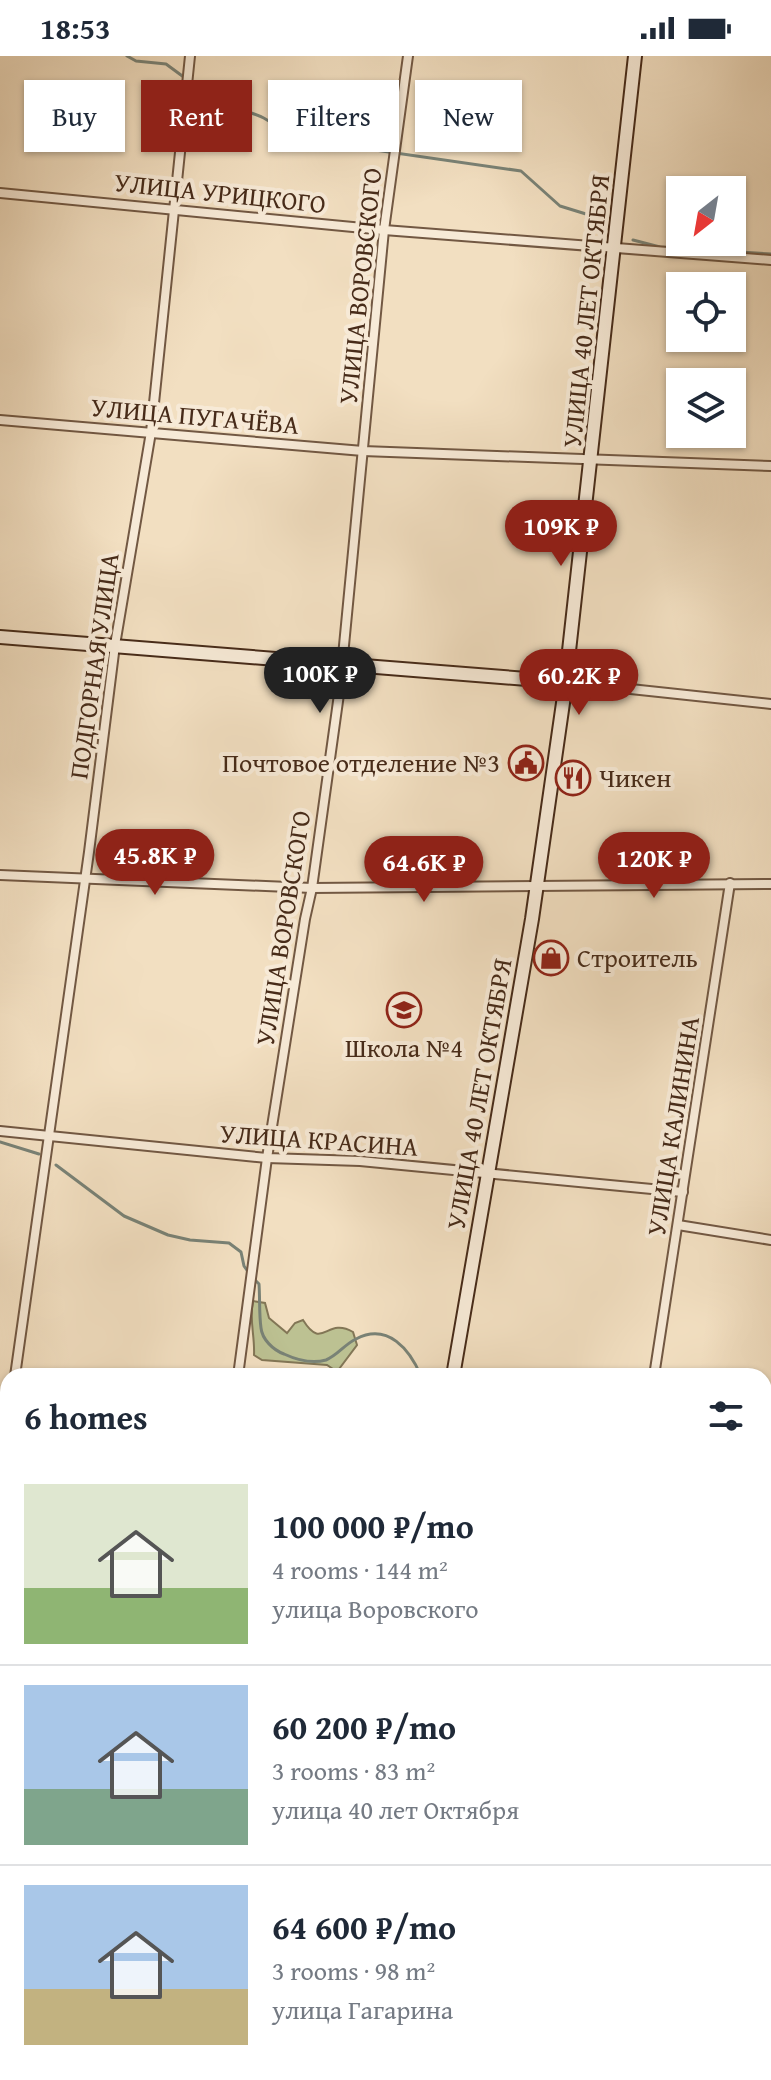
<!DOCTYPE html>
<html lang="en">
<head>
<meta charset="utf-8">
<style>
  :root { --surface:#fff; --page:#f2f2f3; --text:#1f2937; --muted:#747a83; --line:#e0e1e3; --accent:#8f2418 }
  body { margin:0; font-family:"Gentium Book Plus",serif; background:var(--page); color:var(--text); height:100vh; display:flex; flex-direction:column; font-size:30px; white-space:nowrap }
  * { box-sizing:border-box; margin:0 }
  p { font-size:26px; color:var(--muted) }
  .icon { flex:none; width:44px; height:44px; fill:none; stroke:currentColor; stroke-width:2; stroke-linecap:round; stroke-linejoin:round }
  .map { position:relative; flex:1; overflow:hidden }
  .drawer { position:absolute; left:0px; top:1312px; width:772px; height:712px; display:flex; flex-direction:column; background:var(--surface); border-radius:24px 24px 0 0; box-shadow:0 2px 6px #0004 }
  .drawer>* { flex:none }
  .hud { position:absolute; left:24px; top:24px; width:724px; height:72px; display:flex; gap:16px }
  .needle { width:52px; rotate:211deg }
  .controls { position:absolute; left:666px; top:120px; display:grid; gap:16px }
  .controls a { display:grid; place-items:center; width:80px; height:80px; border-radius:0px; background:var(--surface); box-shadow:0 2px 6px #0004; font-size:40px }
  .price { position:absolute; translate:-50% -68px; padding:0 18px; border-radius:28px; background:var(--accent); color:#fff; font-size:26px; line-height:52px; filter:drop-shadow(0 2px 4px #0008) }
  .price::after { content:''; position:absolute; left:50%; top:48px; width:24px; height:18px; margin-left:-12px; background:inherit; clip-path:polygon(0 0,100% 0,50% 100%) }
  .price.active { background:#222; color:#fff }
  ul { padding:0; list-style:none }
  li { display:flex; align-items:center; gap:24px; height:200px; padding:0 24px }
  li+li { border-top:2px solid var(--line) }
  li span { display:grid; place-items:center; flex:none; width:224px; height:160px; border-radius:0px; color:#555 }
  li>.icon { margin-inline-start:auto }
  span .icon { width:96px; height:96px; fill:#fffc; stroke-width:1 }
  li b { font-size:34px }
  h2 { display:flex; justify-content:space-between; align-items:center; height:96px; padding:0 24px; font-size:34px }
  .tag { padding:0 28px; border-radius:0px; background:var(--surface); box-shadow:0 2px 6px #0004; font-size:28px; line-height:72px }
  .tag.active { background:var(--accent); color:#fff }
  .status { display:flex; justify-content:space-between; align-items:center; height:56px; padding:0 40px; background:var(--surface); direction:ltr }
  .status svg { height:22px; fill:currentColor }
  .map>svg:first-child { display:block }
  .green { fill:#bcc192; stroke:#827656; stroke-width:2 }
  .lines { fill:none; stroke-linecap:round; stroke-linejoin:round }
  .stream { stroke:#798276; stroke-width:3 }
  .street-casing { stroke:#725843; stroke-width:12 }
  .secondary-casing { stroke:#472b19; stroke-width:16 }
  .street { stroke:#f7ead7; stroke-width:8 }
  .secondary { stroke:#f7ead7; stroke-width:12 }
  .labels { text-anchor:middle; stroke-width:8; stroke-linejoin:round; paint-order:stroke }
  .street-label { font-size:26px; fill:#472b19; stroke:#f7ead7 }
  .poi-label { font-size:26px; fill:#472b19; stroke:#f7ead7; text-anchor:start }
</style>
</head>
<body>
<div class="status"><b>18:53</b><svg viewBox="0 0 49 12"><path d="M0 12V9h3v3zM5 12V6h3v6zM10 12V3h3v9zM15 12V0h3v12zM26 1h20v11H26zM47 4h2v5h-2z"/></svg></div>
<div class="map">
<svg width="771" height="2024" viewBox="0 0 771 2024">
  <rect width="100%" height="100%" fill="#f2dfc1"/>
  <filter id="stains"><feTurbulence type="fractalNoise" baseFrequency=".0025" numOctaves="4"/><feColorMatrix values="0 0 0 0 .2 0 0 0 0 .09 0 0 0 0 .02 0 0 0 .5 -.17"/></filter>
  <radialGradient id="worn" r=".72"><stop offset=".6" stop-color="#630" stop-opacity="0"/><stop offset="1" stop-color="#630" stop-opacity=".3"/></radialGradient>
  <!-- green -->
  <path class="green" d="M 253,1245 L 265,1247 L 269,1262 L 287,1277 L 295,1267 L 303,1264 C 323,1296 326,1260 353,1276 L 357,1289 L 339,1313 L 333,1313 L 327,1309 L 262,1304 L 254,1299 C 255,1280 249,1264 253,1245 Z"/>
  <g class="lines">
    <!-- stream -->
    <g class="stream">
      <polyline points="127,0 136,5 166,8 185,22"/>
      <path d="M 190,27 C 219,60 262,46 285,81 L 521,115 L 560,150 L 586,158 L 606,169"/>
      <polyline points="633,184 660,191 771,198"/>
      <polyline points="0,1086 39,1098"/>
      <polyline points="56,1109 124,1160 168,1179 190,1184 229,1187 241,1196 244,1210 249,1217"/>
      <path d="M 254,1223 L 259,1228 C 260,1242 259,1258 261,1272 C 262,1283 273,1294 284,1298 C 297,1304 312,1308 326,1304 C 338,1299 345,1288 356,1283 C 388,1266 410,1294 421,1320"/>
    </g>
    <!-- street casing -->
    <g class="street-casing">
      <g id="street">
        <polyline points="0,137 384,174 771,204"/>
        <polyline points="0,364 363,395 771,410"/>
        <polyline points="565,626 771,648"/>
        <polyline points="0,819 312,832 771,828"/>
        <polyline points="0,1075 267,1102 360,1105 683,1136"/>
        <polyline points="678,1169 771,1184"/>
        <polyline points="15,1320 89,796 115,589 151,376 190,0"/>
        <polyline points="238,1320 267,1102 305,863 312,832 340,631 384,174 408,0"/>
        <polyline points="654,1320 730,827"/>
        <polyline points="0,1419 8,1365"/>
        <polyline points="764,1612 768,1557"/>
        <polyline points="110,2024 112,2016"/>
        <polyline points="224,2024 226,2016"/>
        <polyline points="546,2024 547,2016"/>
        <polyline points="701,2024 703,2016"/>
      </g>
    </g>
    <!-- secondary casing -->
    <g class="secondary-casing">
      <g id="secondary">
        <polyline points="0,581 565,626"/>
        <polyline points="453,1320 532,863 564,640 635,0"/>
        <polyline points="0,1596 8,1596"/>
        <polyline points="764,1651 771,1656"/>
        <polyline points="347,2024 348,2016"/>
      </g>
    </g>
    <!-- street -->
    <use href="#street" class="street"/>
    <!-- secondary -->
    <use href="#secondary" class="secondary"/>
  </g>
  <!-- icons -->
  <defs>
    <g id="civic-ring" transform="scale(1.8)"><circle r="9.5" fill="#f7ead7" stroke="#8f2418" stroke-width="1.5"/><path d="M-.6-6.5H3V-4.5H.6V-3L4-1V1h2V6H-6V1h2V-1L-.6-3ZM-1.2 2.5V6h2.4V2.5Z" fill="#8f2418"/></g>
    <g id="restaurant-ring" transform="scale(1.8)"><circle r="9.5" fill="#f7ead7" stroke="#8f2418" stroke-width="1.5"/><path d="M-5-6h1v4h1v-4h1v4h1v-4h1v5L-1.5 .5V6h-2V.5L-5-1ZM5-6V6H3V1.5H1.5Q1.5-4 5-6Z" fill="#8f2418"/></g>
    <g id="shop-ring" transform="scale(1.8)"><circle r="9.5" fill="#f7ead7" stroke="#8f2418" stroke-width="1.5"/><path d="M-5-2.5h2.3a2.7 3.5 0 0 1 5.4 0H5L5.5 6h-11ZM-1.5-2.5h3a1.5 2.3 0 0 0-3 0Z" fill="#8f2418"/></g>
    <g id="school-ring" transform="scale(1.8)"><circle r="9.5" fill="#f7ead7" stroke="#8f2418" stroke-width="1.5"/><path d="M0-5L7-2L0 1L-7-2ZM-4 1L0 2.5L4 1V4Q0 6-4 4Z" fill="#8f2418"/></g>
  </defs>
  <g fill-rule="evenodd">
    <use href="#civic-ring" x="526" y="707"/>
    <use href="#restaurant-ring" x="573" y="722"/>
    <use href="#shop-ring" x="551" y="902"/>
    <use href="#school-ring" x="404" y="954"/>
  </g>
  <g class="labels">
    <!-- street labels -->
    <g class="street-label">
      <text transform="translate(220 137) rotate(6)" y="9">УЛИЦА УРИЦКОГО</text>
      <text transform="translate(360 230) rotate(-84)" y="9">УЛИЦА ВОРОВСКОГО</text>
      <text transform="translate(586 255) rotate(-84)" y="9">УЛИЦА 40 ЛЕТ ОКТЯБРЯ</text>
      <text transform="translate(195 360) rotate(5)" y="9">УЛИЦА ПУГАЧЁВА</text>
      <text transform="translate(94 610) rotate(-82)" y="9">ПОДГОРНАЯ УЛИЦА</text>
      <text transform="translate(283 872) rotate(-81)" y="9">УЛИЦА ВОРОВСКОГО</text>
      <text transform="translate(479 1038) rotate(-80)" y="9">УЛИЦА 40 ЛЕТ ОКТЯБРЯ</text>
      <text transform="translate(673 1070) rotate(-81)" y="9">УЛИЦА КАЛИНИНА</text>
      <text transform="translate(319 1084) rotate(4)" y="9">УЛИЦА КРАСИНА</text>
    </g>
    <!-- poi labels -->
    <g class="poi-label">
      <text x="500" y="716" text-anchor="end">Почтовое отделение №3</text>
      <text x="599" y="731">Чикен</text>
      <text x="577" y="911">Строитель</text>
      <text x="404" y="1001" text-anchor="middle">Школа №4</text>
    </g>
  </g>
  <rect width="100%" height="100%" filter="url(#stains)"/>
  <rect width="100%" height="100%" fill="url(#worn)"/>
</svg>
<div class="controls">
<a><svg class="needle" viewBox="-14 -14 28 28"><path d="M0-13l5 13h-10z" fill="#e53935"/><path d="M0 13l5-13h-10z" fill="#747a83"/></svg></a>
<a><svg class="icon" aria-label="locate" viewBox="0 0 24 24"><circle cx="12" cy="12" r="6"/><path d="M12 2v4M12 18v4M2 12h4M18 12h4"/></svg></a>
<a><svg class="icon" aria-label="layers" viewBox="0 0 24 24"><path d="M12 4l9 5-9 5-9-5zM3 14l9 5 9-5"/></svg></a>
</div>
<b class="price" style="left:561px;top:512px">109K ₽</b>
<b class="price active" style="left:320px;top:659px">100K ₽</b>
<b class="price" style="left:579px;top:661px">60.2K ₽</b>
<b class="price" style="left:155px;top:841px">45.8K ₽</b>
<b class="price" style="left:654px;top:844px">120K ₽</b>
<b class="price" style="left:424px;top:848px">64.6K ₽</b>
<div class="hud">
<a class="tag">Buy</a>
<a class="tag active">Rent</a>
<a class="tag">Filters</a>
<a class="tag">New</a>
</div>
<section class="drawer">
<h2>6 homes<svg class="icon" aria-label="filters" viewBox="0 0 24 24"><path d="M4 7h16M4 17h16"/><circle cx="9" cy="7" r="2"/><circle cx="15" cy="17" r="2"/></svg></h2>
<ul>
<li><span style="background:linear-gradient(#dfe7d0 65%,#8fb573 0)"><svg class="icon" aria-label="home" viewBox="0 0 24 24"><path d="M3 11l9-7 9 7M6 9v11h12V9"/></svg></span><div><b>100 000 ₽/mo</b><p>4 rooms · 144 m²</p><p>улица Воровского</p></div></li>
<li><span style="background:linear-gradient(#a9c7e8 65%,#7fa58c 0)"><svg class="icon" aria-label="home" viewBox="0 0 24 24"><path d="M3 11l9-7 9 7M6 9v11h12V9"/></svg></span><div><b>60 200 ₽/mo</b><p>3 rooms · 83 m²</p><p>улица 40 лет Октября</p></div></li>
<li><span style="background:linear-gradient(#a9c7e8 65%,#c2b280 0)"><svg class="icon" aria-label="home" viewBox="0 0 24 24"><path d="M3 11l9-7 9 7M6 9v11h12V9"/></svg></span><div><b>64 600 ₽/mo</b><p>3 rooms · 98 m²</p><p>улица Гагарина</p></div></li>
</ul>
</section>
</div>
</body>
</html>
